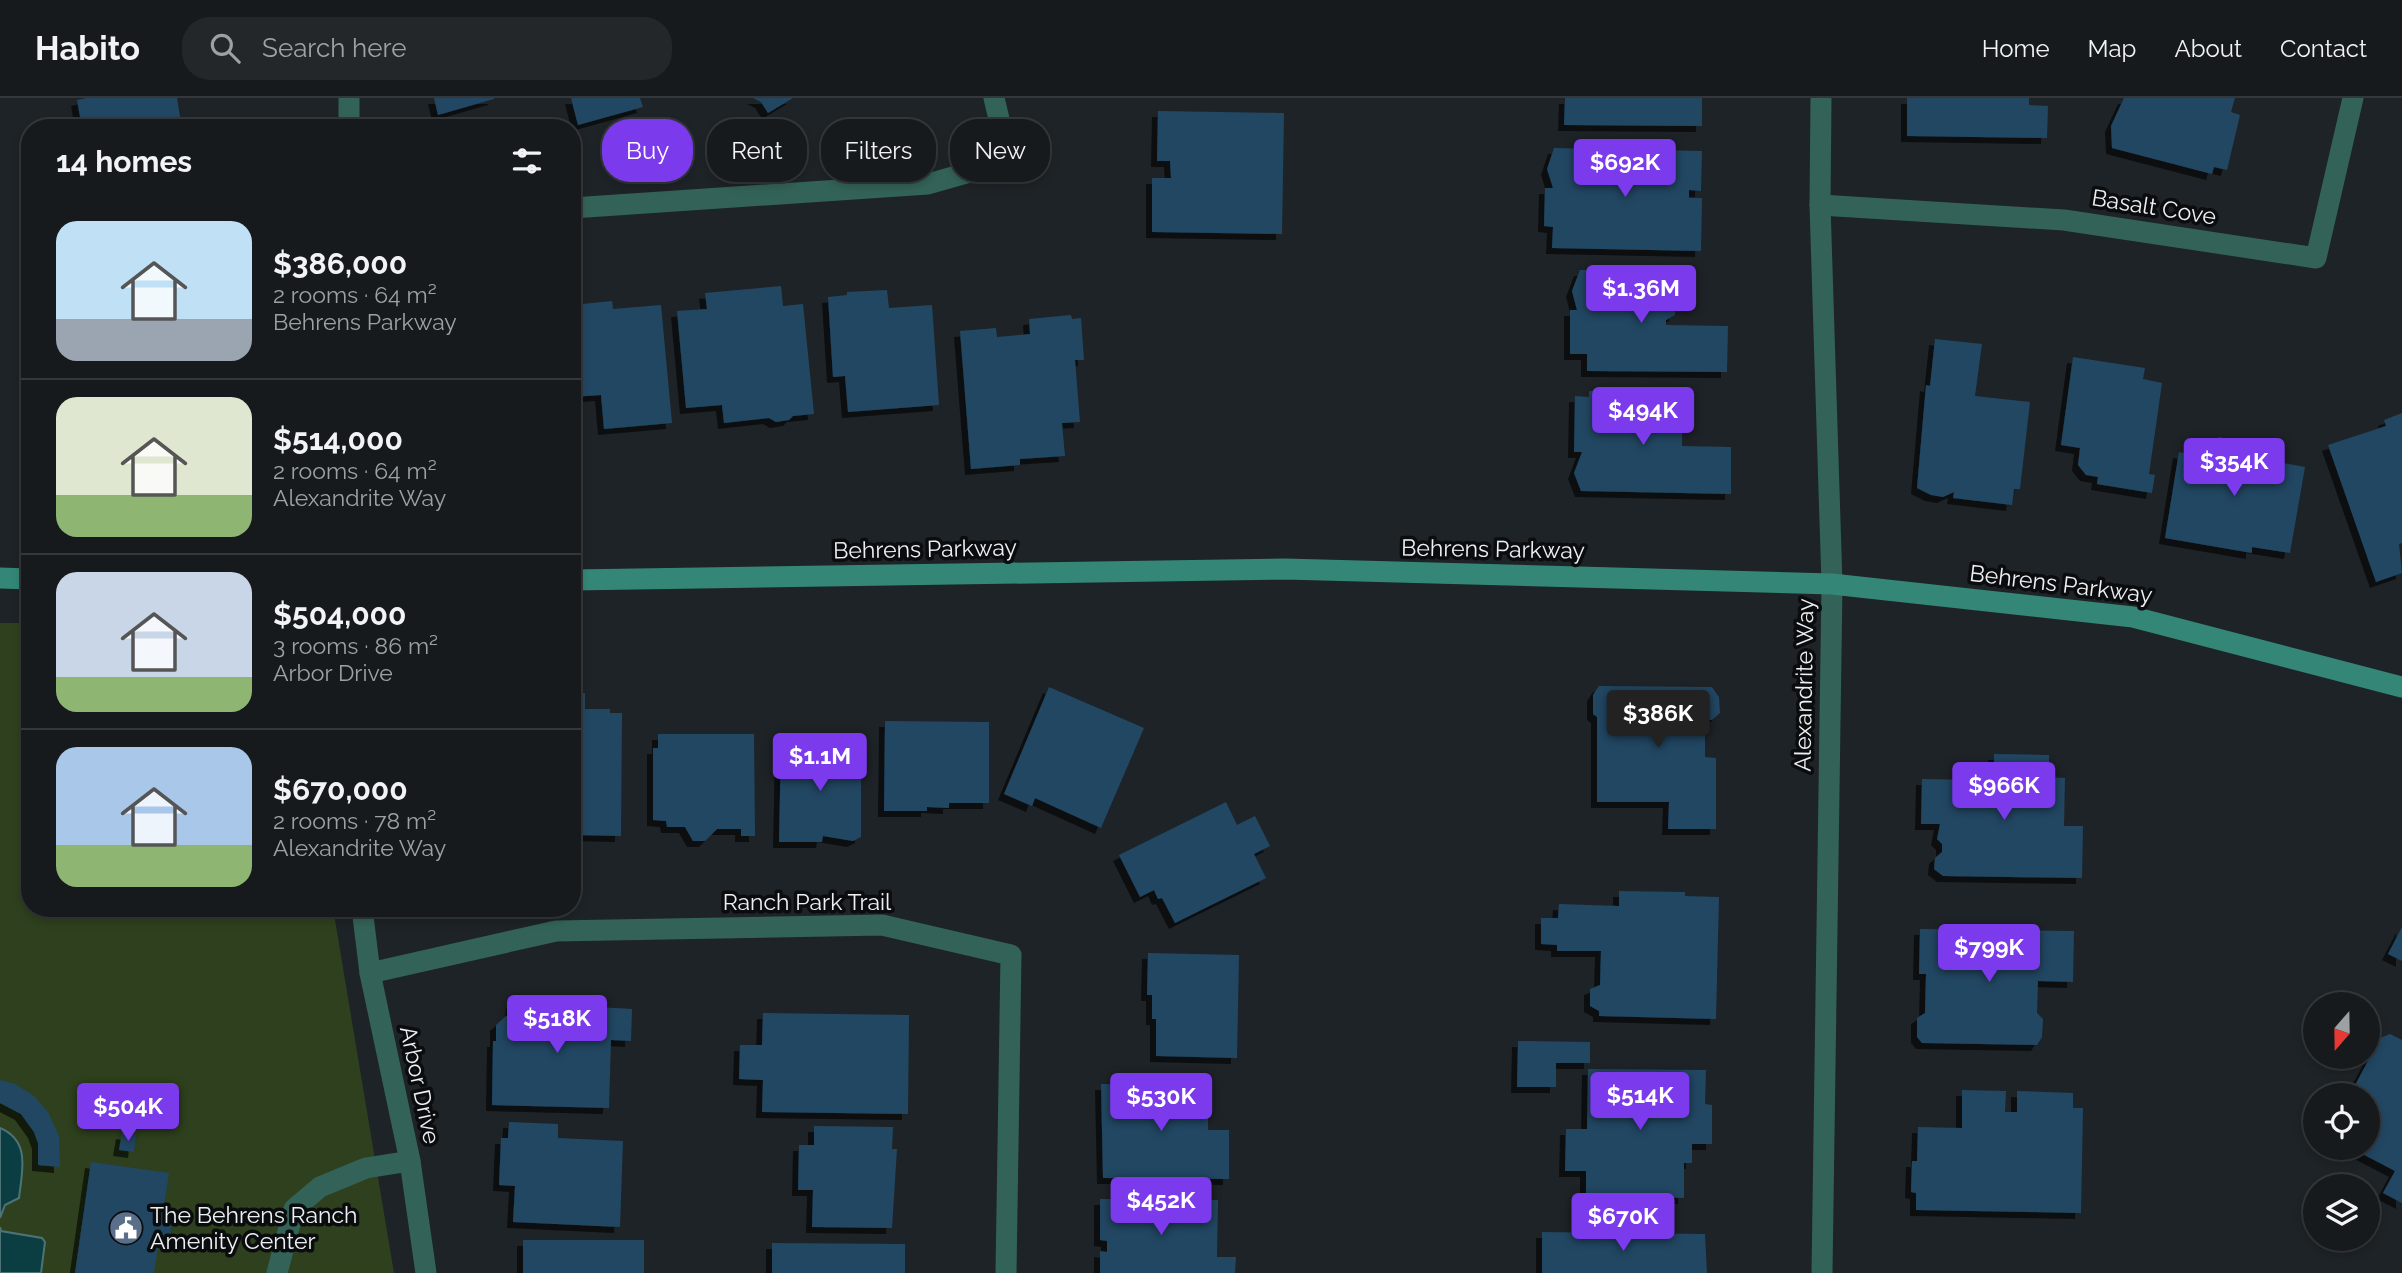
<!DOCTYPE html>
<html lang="en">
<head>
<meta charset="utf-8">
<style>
  :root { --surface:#161a1d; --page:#23272a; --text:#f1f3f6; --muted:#9ea1a4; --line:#35383b; --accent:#7c3aed }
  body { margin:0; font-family:Raleway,sans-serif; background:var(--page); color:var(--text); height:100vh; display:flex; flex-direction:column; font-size:26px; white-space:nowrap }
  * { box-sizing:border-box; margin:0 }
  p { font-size:23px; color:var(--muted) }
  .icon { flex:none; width:38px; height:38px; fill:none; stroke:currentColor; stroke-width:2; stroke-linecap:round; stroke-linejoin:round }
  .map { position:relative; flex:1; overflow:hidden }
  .side { position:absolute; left:21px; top:21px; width:560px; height:798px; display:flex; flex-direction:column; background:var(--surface); border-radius:28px; box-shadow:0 4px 10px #0003,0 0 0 2px var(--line) }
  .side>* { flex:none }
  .banner { position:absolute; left:602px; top:21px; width:665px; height:63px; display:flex; gap:14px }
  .needle { width:46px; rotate:200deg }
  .tools { position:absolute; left:2303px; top:894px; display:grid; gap:14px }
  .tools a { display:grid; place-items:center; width:77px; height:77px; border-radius:50%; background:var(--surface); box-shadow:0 4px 10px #0003,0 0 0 2px var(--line); font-size:35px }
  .price { position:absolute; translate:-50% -60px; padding:0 16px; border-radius:7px; background:var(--accent); color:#fff; font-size:23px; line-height:46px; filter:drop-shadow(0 2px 4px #0008) }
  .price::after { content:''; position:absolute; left:50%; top:42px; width:21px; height:16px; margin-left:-10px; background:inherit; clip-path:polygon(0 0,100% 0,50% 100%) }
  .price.current { background:#222; color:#fff }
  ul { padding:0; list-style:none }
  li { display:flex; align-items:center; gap:21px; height:175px; padding:0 35px }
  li+li { border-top:2px solid var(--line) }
  li span { display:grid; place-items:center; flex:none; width:196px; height:140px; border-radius:21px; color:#555 }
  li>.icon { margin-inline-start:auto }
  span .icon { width:84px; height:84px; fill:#fffc; stroke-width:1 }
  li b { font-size:30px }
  h2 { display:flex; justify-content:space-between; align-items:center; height:84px; padding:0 35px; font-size:30px }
  .pill { padding:0 24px; border-radius:28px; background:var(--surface); box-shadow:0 4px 10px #0003,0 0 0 2px var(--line); font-size:24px; line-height:63px }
  .pill.current { background:var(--accent); color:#fff }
  header { display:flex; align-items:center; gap:42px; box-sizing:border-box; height:98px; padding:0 35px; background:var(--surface); border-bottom:2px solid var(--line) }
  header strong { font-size:33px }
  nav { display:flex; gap:38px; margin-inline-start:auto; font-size:24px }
  .search { width:490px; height:63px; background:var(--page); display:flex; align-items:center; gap:18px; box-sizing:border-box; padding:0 24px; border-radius:28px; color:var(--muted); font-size:26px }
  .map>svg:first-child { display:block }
  .green { fill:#2e401d }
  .water { fill:#0b3e42; stroke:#4e7377; stroke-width:2 }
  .building { fill:#214763; filter:url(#shadow) }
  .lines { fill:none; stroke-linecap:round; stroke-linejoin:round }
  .lane { stroke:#336358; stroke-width:21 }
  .street { stroke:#336358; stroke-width:21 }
  .secondary { stroke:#348776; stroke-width:21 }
  .labels { text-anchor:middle; stroke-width:7; stroke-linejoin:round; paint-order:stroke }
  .street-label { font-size:23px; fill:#ecf0f3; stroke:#0a0c0e }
  .poi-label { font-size:23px; fill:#ecf0f3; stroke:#0a0c0e; text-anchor:start }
</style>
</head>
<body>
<header>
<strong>Habito</strong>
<div class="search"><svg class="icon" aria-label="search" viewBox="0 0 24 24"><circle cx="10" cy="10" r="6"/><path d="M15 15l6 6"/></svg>Search here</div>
<nav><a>Home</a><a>Map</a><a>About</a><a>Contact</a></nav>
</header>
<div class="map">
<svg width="2402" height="1175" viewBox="0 0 2402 1175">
  <defs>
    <filter id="shadow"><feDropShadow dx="-6" dy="6" stdDeviation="0" flood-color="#0009"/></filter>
  </defs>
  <rect width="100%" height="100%" fill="#1e2327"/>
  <!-- green -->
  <polygon class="green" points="0,525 30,525 30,810 333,810 394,1175 0,1175"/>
  <!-- water -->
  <g class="water">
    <path d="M 0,1030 C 31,1043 22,1073 19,1100 L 5,1107 L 0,1120 Z"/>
    <polygon points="0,1129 1,1133 42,1140 45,1144 41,1175 0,1175"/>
  </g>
  <!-- building -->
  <g class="building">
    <polygon points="86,0 177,0 182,30 82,30 77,2"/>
    <polygon points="434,0 494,0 494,1 438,17"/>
    <polygon points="571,0 640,0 643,9 578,27"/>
    <polygon points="753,0 793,0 768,15 761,4"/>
    <polygon points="1565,0 1702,0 1702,28 1564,27"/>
    <polygon points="1907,0 2029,0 2029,7 2048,8 2047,40 1907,38"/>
    <polygon points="2124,0 2235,0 2231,14 2240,17 2227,72 2214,69 2212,76 2112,50 2111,28"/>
    <polygon points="1158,13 1284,15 1282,136 1152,134 1152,80 1171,80 1170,63 1157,63"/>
    <polygon points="232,20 233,30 185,30 185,28"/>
    <polygon points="1554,50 1702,53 1701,93 1689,92 1689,100 1702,100 1701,153 1552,150 1553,129 1544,128 1545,90 1553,90 1547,71"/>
    <polygon points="1580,172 1689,174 1688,200 1676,199 1675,217 1666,222 1666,227 1728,228 1727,274 1587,273 1587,256 1570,256 1570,212 1577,212 1572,193"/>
    <polygon points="781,188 783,208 803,206 814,316 793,318 789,322 776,324 769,320 724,325 722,307 686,310 677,213 707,211 705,195"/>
    <polygon points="887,192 889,210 932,207 939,307 848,314 845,278 833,279 828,199 847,197 847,194"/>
    <polygon points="612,203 613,211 661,207 672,325 604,331 601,297 572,299 572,207"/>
    <polygon points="1071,217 1072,221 1081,220 1084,262 1075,262 1080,324 1062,325 1065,358 1020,361 1020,367 971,371 960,233 996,230 997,239 1030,236 1029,221"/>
    <polygon points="1935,241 1982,246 1975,298 2030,304 2020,391 2014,391 2012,407 1953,400 1954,394 1943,399 1931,397 1917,390 1926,287 1930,288"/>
    <polygon points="2073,259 2145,270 2143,281 2162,285 2149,376 2155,377 2152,395 2097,386 2098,379 2086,377 2078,367 2080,350 2061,347"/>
    <polygon points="1589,293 1683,295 1682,348 1731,349 1731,396 1581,393 1574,375 1582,354 1574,354 1575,298 1589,299"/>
    <polygon points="2402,315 2402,445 2399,446 2402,475 2376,484 2328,347 2386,328 2384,322"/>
    <polygon points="2218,339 2269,348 2267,362 2305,369 2290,455 2252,449 2252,455 2165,440 2179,354 2189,356 2192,344 2216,348"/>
    <polygon points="1599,588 1712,589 1719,599 1720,615 1712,622 1705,622 1705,659 1716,660 1716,731 1668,731 1669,704 1597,704 1597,619 1593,616 1593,597"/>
    <polygon points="1049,589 1144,630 1101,730 1035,700 1032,708 1004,696"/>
    <polygon points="572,595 585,595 585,611 610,611 610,615 622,615 621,738 575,737"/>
    <polygon points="885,623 989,624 989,705 949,705 949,710 927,709 927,713 884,713"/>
    <polygon points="658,636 754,636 755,738 741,738 741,731 717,731 705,743 693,743 685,729 667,729 666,723 653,722 653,650 658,650"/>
    <polygon points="781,647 861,648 861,739 853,743 823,738 822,744 779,744"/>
    <polygon points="1994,656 2049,657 2049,679 2065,680 2064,728 2083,728 2082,780 1943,778 1934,771 1935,760 1942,754 1942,746 1937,741 1940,726 1921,726 1922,681 1975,682 1975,676 1994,676"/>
    <polygon points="1226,704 1237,727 1255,718 1270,748 1254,756 1266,780 1175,825 1162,800 1158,801 1154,792 1140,799 1119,757"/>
    <polygon points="1619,793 1685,794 1685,798 1719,799 1716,921 1599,918 1599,913 1590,908 1590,891 1600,887 1601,853 1557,853 1557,847 1541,846 1541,820 1558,820 1559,806 1619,808"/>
    <polygon points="2402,829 2402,863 2388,856"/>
    <polygon points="1920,831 2074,833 2073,884 2038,883 2037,915 2043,921 2042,939 2037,947 1922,945 1917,939 1917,920 1925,915 1926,876 1919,876"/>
    <polygon points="1148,855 1239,857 1237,960 1156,958 1156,921 1152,921 1152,897 1147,897"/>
    <polygon points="512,904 632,911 631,943 611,942 609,1010 492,1007 493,943 496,943 496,927 506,918 511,918"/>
    <polygon points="763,915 909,917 908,1016 762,1014 763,982 739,981 740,947 762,947"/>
    <polygon points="2390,936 2402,942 2402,1105 2383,1095 2395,1073 2351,1050 2368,1050 2368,998 2353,998 2352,993 2380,940"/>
    <polygon points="1518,943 1590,944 1590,965 1556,965 1556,989 1517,989"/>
    <polygon points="1588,971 1706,972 1705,1006 1712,1007 1712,1046 1692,1046 1692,1065 1684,1065 1684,1100 1586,1098 1586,1073 1565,1073 1566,1031 1587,1031"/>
    <polygon points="0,982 15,986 34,998 48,1014 59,1038 60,1069 38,1067 38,1045 34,1034 21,1016 0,1005"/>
    <polygon points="1101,986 1208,987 1208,1032 1229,1032 1229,1081 1103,1080"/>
    <polygon points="1962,992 2006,993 2005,1014 2017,1014 2017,993 2073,995 2073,1010 2083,1010 2081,1115 1916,1112 1916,1095 1911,1094 1912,1063 1917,1063 1918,1029 1962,1030"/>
    <polygon points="509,1024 558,1026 558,1040 623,1043 620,1129 513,1124 515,1088 499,1087 501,1040 508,1040"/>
    <polygon points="814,1028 893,1029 892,1051 897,1051 892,1130 812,1129 813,1092 798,1092 799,1047 814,1047"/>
    <polygon points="122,1035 136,1037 134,1054 119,1052"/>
    <polygon points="91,1064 169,1075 163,1115 173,1116 169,1145 159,1143 154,1175 75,1175"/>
    <polygon points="1100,1101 1218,1102 1217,1159 1236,1159 1235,1175 1100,1175 1100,1153 1107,1154 1107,1143 1100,1142"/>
    <polygon points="1542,1134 1705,1136 1707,1175 1542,1175"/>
    <rect x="523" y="1142" width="121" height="33"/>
    <polygon points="772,1145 905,1146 905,1175 772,1175"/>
  </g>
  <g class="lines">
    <!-- lane -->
    <polyline class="lane" points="277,1175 294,1111 320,1089 366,1070 410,1063"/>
    <!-- street -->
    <g class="street">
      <polyline points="349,0 349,30"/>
      <polyline points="1821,0 1820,107 1832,486 1822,1175"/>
      <polyline points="1820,107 2064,122 2316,160 2353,0"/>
      <polyline points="572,110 928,86 1009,63 994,0"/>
      <polyline points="362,810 370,875 410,1063 426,1175"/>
      <polyline points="370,875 556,833 882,827 1011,857 1006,1175"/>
    </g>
    <!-- secondary -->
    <g class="secondary">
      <polyline points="0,480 30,481"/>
      <polyline points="572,482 1285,471 1832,486 2133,519 2402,589"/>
    </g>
  </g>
  <!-- icons -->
  <defs>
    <g id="civic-disc" transform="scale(1.75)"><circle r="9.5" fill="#5c6f8a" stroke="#0a0c0e"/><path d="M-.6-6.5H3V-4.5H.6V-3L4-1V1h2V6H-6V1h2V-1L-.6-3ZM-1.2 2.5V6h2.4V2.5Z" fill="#fff"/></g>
  </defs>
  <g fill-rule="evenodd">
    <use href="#civic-disc" x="126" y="1130"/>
  </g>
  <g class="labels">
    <!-- street labels -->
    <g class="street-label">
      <text transform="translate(2154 109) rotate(9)" y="8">Basalt Cove</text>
      <text transform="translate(925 451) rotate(-1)" y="8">Behrens Parkway</text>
      <text transform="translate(1493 451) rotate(1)" y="8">Behrens Parkway</text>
      <text transform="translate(2061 486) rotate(7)" y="8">Behrens Parkway</text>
      <text transform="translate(1804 587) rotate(-89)" y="8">Alexandrite Way</text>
      <text x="807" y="812">Ranch Park Trail</text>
      <text transform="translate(420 987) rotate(78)" y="8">Arbor Drive</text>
    </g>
    <!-- poi labels -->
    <g class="poi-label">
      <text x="150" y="1125">The Behrens Ranch<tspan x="150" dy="26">Amenity Center</tspan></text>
    </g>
  </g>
</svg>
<div class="tools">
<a><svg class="needle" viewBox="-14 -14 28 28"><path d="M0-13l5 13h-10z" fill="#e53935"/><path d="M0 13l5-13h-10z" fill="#9ea1a4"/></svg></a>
<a><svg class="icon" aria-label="locate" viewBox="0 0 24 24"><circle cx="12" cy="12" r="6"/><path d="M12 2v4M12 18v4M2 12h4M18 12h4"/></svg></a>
<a><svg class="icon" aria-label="layers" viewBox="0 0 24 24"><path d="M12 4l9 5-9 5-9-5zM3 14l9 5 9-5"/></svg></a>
</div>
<b class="price" style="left:1625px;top:101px">$692K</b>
<b class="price" style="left:1641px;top:227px">$1.36M</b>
<b class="price" style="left:1643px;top:349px">$494K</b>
<b class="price" style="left:2234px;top:400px">$354K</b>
<b class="price current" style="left:1658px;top:652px">$386K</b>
<b class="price" style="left:820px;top:695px">$1.1M</b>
<b class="price" style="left:2004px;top:724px">$966K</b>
<b class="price" style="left:1989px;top:886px">$799K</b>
<b class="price" style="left:557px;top:957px">$518K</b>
<b class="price" style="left:1640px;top:1034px">$514K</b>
<b class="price" style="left:1161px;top:1035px">$530K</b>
<b class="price" style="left:128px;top:1045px">$504K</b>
<b class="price" style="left:1161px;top:1139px">$452K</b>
<b class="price" style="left:1623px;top:1155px">$670K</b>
<div class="banner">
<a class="pill current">Buy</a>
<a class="pill">Rent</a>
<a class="pill">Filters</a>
<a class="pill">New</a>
</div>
<section class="side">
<h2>14 homes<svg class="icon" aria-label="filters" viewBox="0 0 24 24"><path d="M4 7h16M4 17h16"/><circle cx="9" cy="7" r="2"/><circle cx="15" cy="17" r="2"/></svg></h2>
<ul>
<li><span style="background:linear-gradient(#bfe0f5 70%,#9aa5b1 0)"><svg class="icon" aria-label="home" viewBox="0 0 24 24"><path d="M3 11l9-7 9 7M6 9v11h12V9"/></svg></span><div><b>$386,000</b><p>2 rooms · 64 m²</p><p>Behrens Parkway</p></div></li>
<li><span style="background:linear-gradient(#dfe7d0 70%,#8fb573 0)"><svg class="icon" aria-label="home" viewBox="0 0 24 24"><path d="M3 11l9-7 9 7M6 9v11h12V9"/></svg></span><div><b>$514,000</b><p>2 rooms · 64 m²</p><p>Alexandrite Way</p></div></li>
<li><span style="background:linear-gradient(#c9d6e8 75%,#8fb573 0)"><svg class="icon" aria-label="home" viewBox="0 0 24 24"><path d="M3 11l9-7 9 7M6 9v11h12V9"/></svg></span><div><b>$504,000</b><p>3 rooms · 86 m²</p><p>Arbor Drive</p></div></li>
<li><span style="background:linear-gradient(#a9c7e8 70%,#8fb573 0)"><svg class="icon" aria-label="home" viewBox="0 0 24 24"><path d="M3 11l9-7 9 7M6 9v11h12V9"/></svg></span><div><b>$670,000</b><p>2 rooms · 78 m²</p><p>Alexandrite Way</p></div></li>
</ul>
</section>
</div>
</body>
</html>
